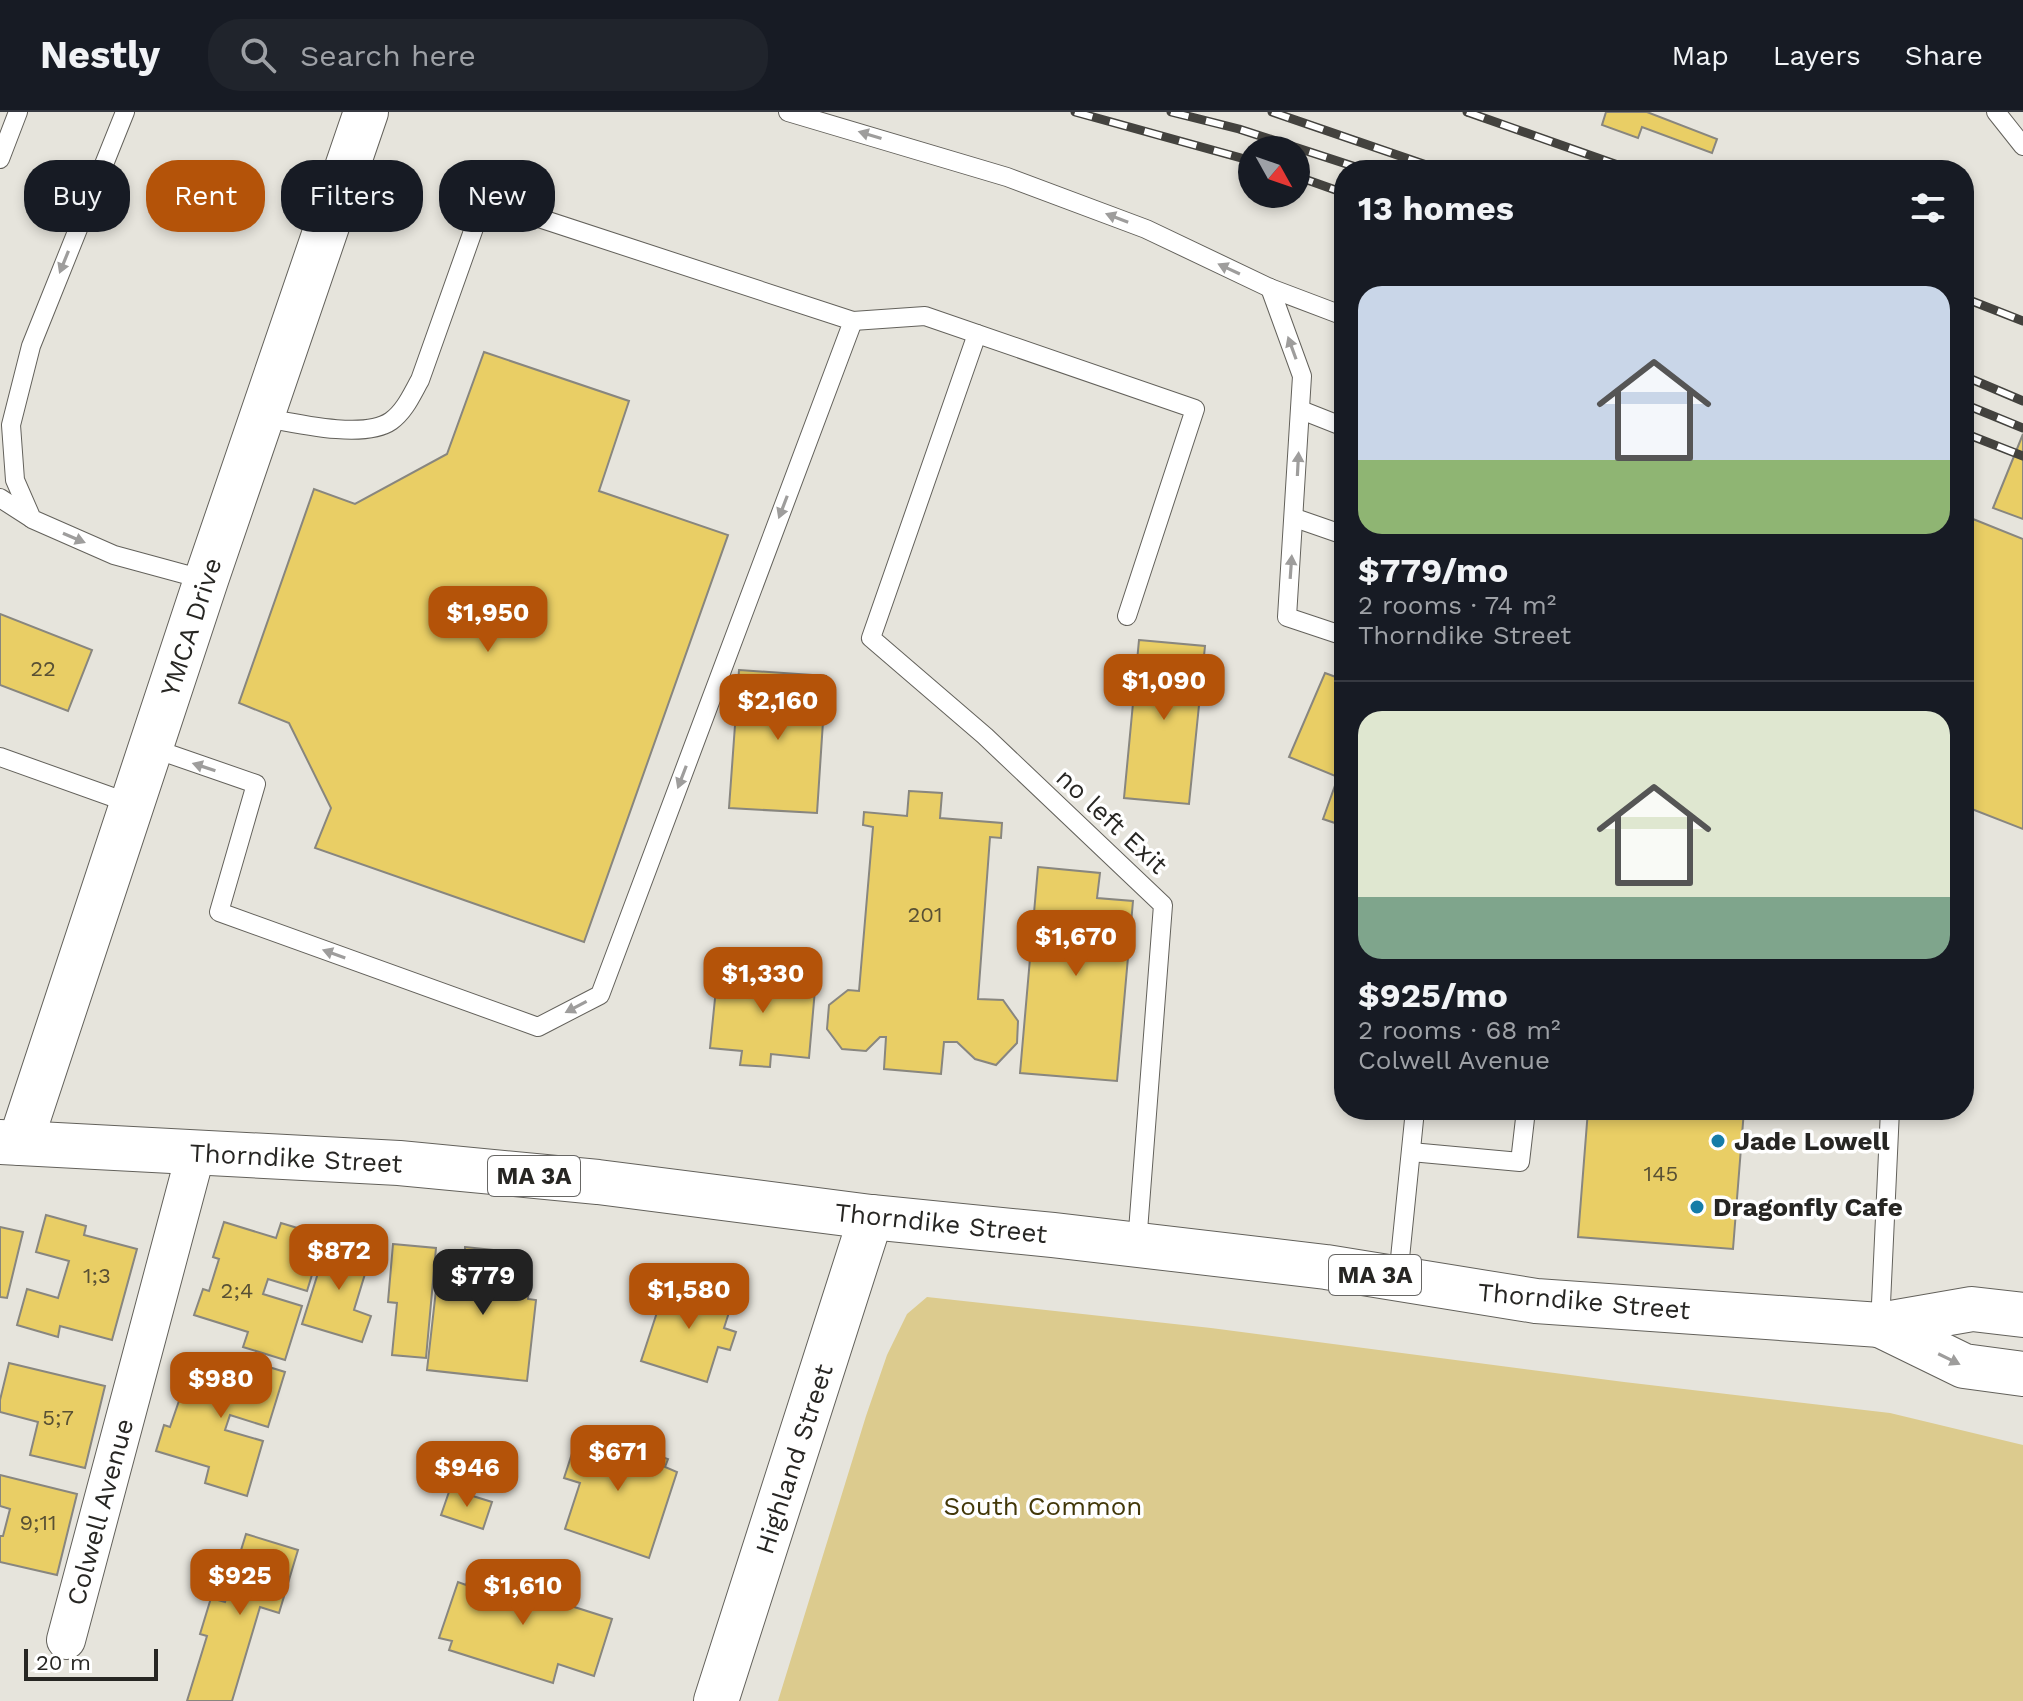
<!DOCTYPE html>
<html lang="en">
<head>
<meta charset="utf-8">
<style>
  :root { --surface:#171b24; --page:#20242c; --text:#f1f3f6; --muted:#9ea1a6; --line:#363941; --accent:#b45309 }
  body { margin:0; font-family:"Work Sans",sans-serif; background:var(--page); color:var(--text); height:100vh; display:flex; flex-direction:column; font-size:30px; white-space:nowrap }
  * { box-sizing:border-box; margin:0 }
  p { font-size:26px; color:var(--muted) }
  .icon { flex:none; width:44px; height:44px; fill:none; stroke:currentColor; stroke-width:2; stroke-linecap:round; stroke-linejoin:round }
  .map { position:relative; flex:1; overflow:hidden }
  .panel { position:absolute; left:1334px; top:48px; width:640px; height:960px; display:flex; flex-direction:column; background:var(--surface); border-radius:32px; box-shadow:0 4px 12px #0003 }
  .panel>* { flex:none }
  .hud { position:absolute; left:24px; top:48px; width:760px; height:72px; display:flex; gap:16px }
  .needle { width:52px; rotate:130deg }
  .fabs { position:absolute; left:1238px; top:24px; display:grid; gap:16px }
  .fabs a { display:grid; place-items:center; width:72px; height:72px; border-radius:50%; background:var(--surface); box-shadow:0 4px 12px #0003; font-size:40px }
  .scale { position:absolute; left:24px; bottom:20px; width:134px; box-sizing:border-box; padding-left:8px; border:4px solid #272623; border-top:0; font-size:22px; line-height:28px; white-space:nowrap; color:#272623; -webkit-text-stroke:6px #fff; paint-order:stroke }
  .price { position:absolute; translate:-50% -68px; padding:0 18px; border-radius:16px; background:var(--accent); color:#fff; font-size:26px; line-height:52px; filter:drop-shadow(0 2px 4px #0008) }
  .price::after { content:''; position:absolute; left:50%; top:48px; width:24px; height:18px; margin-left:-12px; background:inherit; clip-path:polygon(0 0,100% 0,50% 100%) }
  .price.current { background:#222; color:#fff }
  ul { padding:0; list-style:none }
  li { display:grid; align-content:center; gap:16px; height:424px; padding:0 24px }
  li+li { border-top:2px solid var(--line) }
  li span { display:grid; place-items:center; height:248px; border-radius:24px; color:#555 }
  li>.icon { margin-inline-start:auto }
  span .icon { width:144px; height:144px; fill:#fffc; stroke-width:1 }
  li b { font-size:34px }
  h2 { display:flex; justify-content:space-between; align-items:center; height:96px; padding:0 24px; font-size:34px }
  .tag { padding:0 28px; border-radius:32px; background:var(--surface); box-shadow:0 4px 12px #0003; font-size:28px; line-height:72px }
  .tag.current { background:var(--accent); color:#fff }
  header { display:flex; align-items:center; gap:48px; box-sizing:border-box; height:112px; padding:0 40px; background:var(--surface); border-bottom:2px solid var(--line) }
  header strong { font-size:38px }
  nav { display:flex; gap:44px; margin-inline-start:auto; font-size:28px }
  .search { width:560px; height:72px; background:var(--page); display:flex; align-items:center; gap:20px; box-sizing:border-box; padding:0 28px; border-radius:32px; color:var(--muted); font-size:30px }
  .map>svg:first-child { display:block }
  .green { fill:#dccb8e }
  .building { fill:#e9ce65; stroke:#88867f; stroke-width:2 }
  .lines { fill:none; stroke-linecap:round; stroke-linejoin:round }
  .lane-casing { stroke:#63615b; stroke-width:20 }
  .street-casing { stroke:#63615b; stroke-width:40 }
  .secondary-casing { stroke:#63615b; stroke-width:46 }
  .primary-casing { stroke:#63615b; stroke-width:46 }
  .lane { stroke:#fff; stroke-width:18 }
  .street { stroke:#fff; stroke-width:38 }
  .secondary { stroke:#fff; stroke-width:44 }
  .primary { stroke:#fff; stroke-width:44 }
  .rail-casing { stroke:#43423e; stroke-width:9 }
  .rail { stroke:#fff; stroke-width:6; stroke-dasharray:18; stroke-linecap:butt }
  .oneway { fill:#9e9d9c }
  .poi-dot { fill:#157ca7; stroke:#fff; stroke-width:3 }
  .labels { text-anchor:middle; stroke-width:7; stroke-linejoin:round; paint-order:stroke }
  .number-label { font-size:22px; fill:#585034 }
  .shield { fill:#fff; stroke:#686765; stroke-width:2 }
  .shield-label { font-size:24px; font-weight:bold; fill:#272623 }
  .street-label { font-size:26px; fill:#272623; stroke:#fff }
  .poi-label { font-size:26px; font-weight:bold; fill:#272623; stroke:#fff; text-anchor:start }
  .park-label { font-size:26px; fill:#423708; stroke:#fff }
</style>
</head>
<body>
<header>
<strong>Nestly</strong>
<div class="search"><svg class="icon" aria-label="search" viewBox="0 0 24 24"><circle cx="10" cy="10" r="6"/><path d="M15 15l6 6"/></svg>Search here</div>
<nav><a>Map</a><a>Layers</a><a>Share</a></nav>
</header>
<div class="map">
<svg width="2023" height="1589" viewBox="0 0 2023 1589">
  <rect width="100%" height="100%" fill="#e6e4dc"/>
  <!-- green -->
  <polygon class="green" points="927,1185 1211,1216 1624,1270 1890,1301 2023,1333 2023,1589 778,1589 866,1304 887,1243 907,1202"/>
  <!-- building -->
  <g class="building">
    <polygon points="1606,0 1647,0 1717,27 1712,41 1642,15 1638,26 1602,13"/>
    <polygon points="484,240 629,289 599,379 728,423 584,830 315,736 331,696 289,611 239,591 314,377 355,392 447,342"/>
    <polygon points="2023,322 2023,407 1993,396"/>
    <polygon points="1973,407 2023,427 2023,717 1964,694 1964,565"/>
    <polygon points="0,502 92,538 68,599 0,573"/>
    <polygon points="1139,528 1205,534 1189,692 1124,686"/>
    <polygon points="739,558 826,564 817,701 729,696"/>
    <polygon points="1325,561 1344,568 1344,714 1323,707 1338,665 1289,645"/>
    <polygon points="909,679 942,681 940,706 1002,711 1001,726 990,725 978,887 1003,888 1018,909 1017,931 996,953 975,947 957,930 944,930 941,962 884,957 886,925 880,925 866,939 842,937 827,917 829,893 848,878 859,879 873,715 863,713 864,700 907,704"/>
    <polygon points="1038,755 1100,761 1097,786 1133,789 1117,969 1020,961"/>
    <polygon points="718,857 816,866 809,946 771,942 770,955 740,953 742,939 710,936"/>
    <polygon points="1588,998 1744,998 1733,1137 1578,1125"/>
    <polygon points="46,1103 86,1114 84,1123 137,1137 112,1228 60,1214 58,1225 17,1213 27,1177 58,1186 69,1149 36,1140"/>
    <polygon points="224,1110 276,1126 281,1111 324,1124 307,1179 268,1167 263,1182 302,1194 285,1248 243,1235 248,1220 194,1203 203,1177 209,1179 219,1147 213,1145"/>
    <polygon points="0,1115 23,1120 7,1186 0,1185"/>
    <polygon points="329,1126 372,1139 354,1198 371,1204 362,1230 302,1212"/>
    <polygon points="393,1132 436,1136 426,1246 392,1243 397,1191 388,1190"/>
    <polygon points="465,1135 513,1140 512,1148 531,1150 528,1187 536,1188 527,1269 427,1258 436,1178 443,1179 446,1141 465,1144"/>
    <polygon points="668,1167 733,1188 724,1216 736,1220 730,1238 718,1235 707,1270 641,1249"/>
    <polygon points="185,1245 238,1262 243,1247 285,1260 268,1315 230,1303 225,1318 263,1329 247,1384 205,1371 209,1355 156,1339 164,1313 170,1315 181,1283 174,1281"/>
    <polygon points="9,1251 105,1274 85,1356 30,1343 38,1310 0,1300 0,1288"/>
    <polygon points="580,1317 668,1347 665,1355 677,1360 649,1446 565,1417 580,1371 564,1366"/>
    <polygon points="0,1363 77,1382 57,1463 0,1450 0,1424 3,1424 10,1397 0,1394"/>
    <polygon points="450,1377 492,1390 483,1417 441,1403"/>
    <polygon points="246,1422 298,1438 279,1501 260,1495 232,1589 187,1589 207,1524 200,1522 211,1486 225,1490"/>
    <polygon points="498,1458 571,1482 568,1493 612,1507 594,1564 558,1552 553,1571 449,1538 452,1529 439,1526 458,1470 466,1473 470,1461 495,1469"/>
  </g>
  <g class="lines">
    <!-- lane casing -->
    <g class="lane-casing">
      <g id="lane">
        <polyline points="125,0 31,234 11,313 15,368 32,407 114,443 206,468"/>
        <polyline points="788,0 1007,65 1146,117 1270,176 1344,204"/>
        <polyline points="1996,0 2023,34"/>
        <polyline points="0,47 18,0"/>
        <polyline points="1270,176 1302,264 1287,505 1344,524"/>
        <polyline points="853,209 925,204 1195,297 1127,504"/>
        <polyline points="977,222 871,526 985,624 1163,793 1137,1132"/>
        <polyline points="1301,298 1344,315"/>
        <polyline points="0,386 31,406"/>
        <polyline points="1295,406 1344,423"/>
        <path d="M 152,636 L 256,672 L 219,800 L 538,915 L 600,883 L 853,209 L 484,88 L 420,268 C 412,282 405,299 391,309 C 364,328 294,311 262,305"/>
        <polyline points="0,645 132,692"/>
        <polyline points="1411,1040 1520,1050 1526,998"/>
        <polyline points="1398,1166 1415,998"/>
        <polyline points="1880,1213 1890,998"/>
      </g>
    </g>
    <!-- street casing -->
    <g class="street-casing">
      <polyline id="street" points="66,1528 196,1040"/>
    </g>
    <!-- secondary casing -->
    <g class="secondary-casing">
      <g id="secondary">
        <polyline points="20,1031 206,468 366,0"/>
        <polyline points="716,1589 871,1105"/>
      </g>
    </g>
    <!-- primary casing -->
    <g class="primary-casing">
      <g id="primary">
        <polyline points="0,1030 399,1051 598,1070 871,1105 1053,1123 1326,1155 1536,1189 1880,1213 1972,1197 2023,1203"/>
        <polyline points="1880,1213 1964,1254 2023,1262"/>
      </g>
    </g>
    <!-- lane -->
    <use href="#lane" class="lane"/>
    <!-- street -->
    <use href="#street" class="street"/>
    <!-- secondary -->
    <use href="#secondary" class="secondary"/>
    <!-- primary -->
    <use href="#primary" class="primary"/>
    <!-- rail casing -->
    <g class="rail-casing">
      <g id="rail">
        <polyline points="1075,0 1252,49"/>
        <polyline points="1171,0 1239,17 1365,58"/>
        <polyline points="1272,0 1441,58"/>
        <polyline points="1467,0 1632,58"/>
        <polyline points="1296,64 1344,81"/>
        <polyline points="1964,186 2023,209"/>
        <polyline points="1964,264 2023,289"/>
        <polyline points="1964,292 2023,316"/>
        <polyline points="1964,321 2023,344"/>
      </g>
    </g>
    <!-- rail -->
    <use href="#rail" class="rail"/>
  </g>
  <!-- one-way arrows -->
  <defs><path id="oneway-solid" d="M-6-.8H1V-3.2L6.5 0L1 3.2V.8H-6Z" transform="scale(2)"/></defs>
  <g class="oneway">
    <use href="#oneway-solid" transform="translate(870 23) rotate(-163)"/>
    <use href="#oneway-solid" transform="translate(1117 106) rotate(-159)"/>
    <use href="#oneway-solid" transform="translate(64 150) rotate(112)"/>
    <use href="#oneway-solid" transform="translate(1229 157) rotate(-155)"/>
    <use href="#oneway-solid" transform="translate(1292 236) rotate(-110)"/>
    <use href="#oneway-solid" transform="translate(1298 352) rotate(-87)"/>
    <use href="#oneway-solid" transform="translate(783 395) rotate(111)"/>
    <use href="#oneway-solid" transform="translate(74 426) rotate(23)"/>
    <use href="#oneway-solid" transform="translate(1291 455) rotate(-86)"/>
    <use href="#oneway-solid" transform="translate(204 655) rotate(-162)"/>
    <use href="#oneway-solid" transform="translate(682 665) rotate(111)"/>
    <use href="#oneway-solid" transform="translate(334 842) rotate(-160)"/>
    <use href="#oneway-solid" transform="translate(576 895) rotate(152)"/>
    <use href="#oneway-solid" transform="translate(1949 1247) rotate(26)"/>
  </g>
  <!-- markers -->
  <g class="poi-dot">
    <circle cx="1718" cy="1029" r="8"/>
    <circle cx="1697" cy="1095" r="8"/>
  </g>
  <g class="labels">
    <!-- number labels -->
    <g class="number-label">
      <text x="43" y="564">22</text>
      <text x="925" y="810">201</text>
      <text x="1661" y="1069">145</text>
      <text x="97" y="1171">1;3</text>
      <text x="237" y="1186">2;4</text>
      <text x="58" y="1313">5;7</text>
      <text x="38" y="1418">9;11</text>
    </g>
    <!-- shield labels -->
    <g class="shield">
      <rect x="488" y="1044" width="92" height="40" rx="6"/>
      <rect x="1329" y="1143" width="92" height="40" rx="6"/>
    </g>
    <g class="shield-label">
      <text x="534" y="1072">MA 3A</text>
      <text x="1375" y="1171">MA 3A</text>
    </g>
    <!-- street labels -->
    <g class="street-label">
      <text transform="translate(191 515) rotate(-72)" y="9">YMCA Drive</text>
      <text transform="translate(1112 709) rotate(43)" y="9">no left Exit</text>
      <text transform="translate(296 1046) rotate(3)" y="9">Thorndike Street</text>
      <text transform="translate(941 1111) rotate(6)" y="9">Thorndike Street</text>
      <text transform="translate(1584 1189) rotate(5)" y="9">Thorndike Street</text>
      <text transform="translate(794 1347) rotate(-72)" y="9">Highland Street</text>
      <text transform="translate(100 1400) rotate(-75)" y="9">Colwell Avenue</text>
    </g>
    <!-- poi labels -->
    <g class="poi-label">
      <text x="1734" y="1038">Jade Lowell</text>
      <text x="1713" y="1104">Dragonfly Cafe</text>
    </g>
    <!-- park labels -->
    <g class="park-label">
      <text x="1043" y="1403">South Common</text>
    </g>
  </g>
</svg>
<div class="fabs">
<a><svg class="needle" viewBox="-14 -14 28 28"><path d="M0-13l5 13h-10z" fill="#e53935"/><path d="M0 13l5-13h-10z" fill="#9ea1a6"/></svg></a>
</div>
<div class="scale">20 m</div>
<b class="price" style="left:488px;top:542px">$1,950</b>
<b class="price" style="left:1164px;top:610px">$1,090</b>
<b class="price" style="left:778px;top:630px">$2,160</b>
<b class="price" style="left:1076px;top:866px">$1,670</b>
<b class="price" style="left:763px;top:903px">$1,330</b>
<b class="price" style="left:339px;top:1180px">$872</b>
<b class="price current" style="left:483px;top:1205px">$779</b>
<b class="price" style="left:689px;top:1219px">$1,580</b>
<b class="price" style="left:221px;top:1308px">$980</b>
<b class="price" style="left:618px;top:1381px">$671</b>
<b class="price" style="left:467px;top:1397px">$946</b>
<b class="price" style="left:240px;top:1505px">$925</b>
<b class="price" style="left:523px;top:1515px">$1,610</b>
<div class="hud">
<a class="tag">Buy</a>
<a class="tag current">Rent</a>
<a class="tag">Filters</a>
<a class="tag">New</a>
</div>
<section class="panel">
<h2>13 homes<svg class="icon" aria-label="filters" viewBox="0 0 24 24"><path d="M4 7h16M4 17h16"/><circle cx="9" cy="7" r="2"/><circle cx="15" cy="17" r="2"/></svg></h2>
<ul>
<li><span style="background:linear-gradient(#c9d6e8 70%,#8fb573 0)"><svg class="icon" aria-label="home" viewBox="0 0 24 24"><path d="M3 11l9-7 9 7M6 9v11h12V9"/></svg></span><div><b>$779/mo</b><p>2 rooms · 74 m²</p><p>Thorndike Street</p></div></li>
<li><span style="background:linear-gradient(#dfe7d0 75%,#7fa58c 0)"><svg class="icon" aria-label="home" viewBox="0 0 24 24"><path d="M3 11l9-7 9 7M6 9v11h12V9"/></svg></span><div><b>$925/mo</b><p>2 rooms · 68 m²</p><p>Colwell Avenue</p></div></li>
</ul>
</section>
</div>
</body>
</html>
